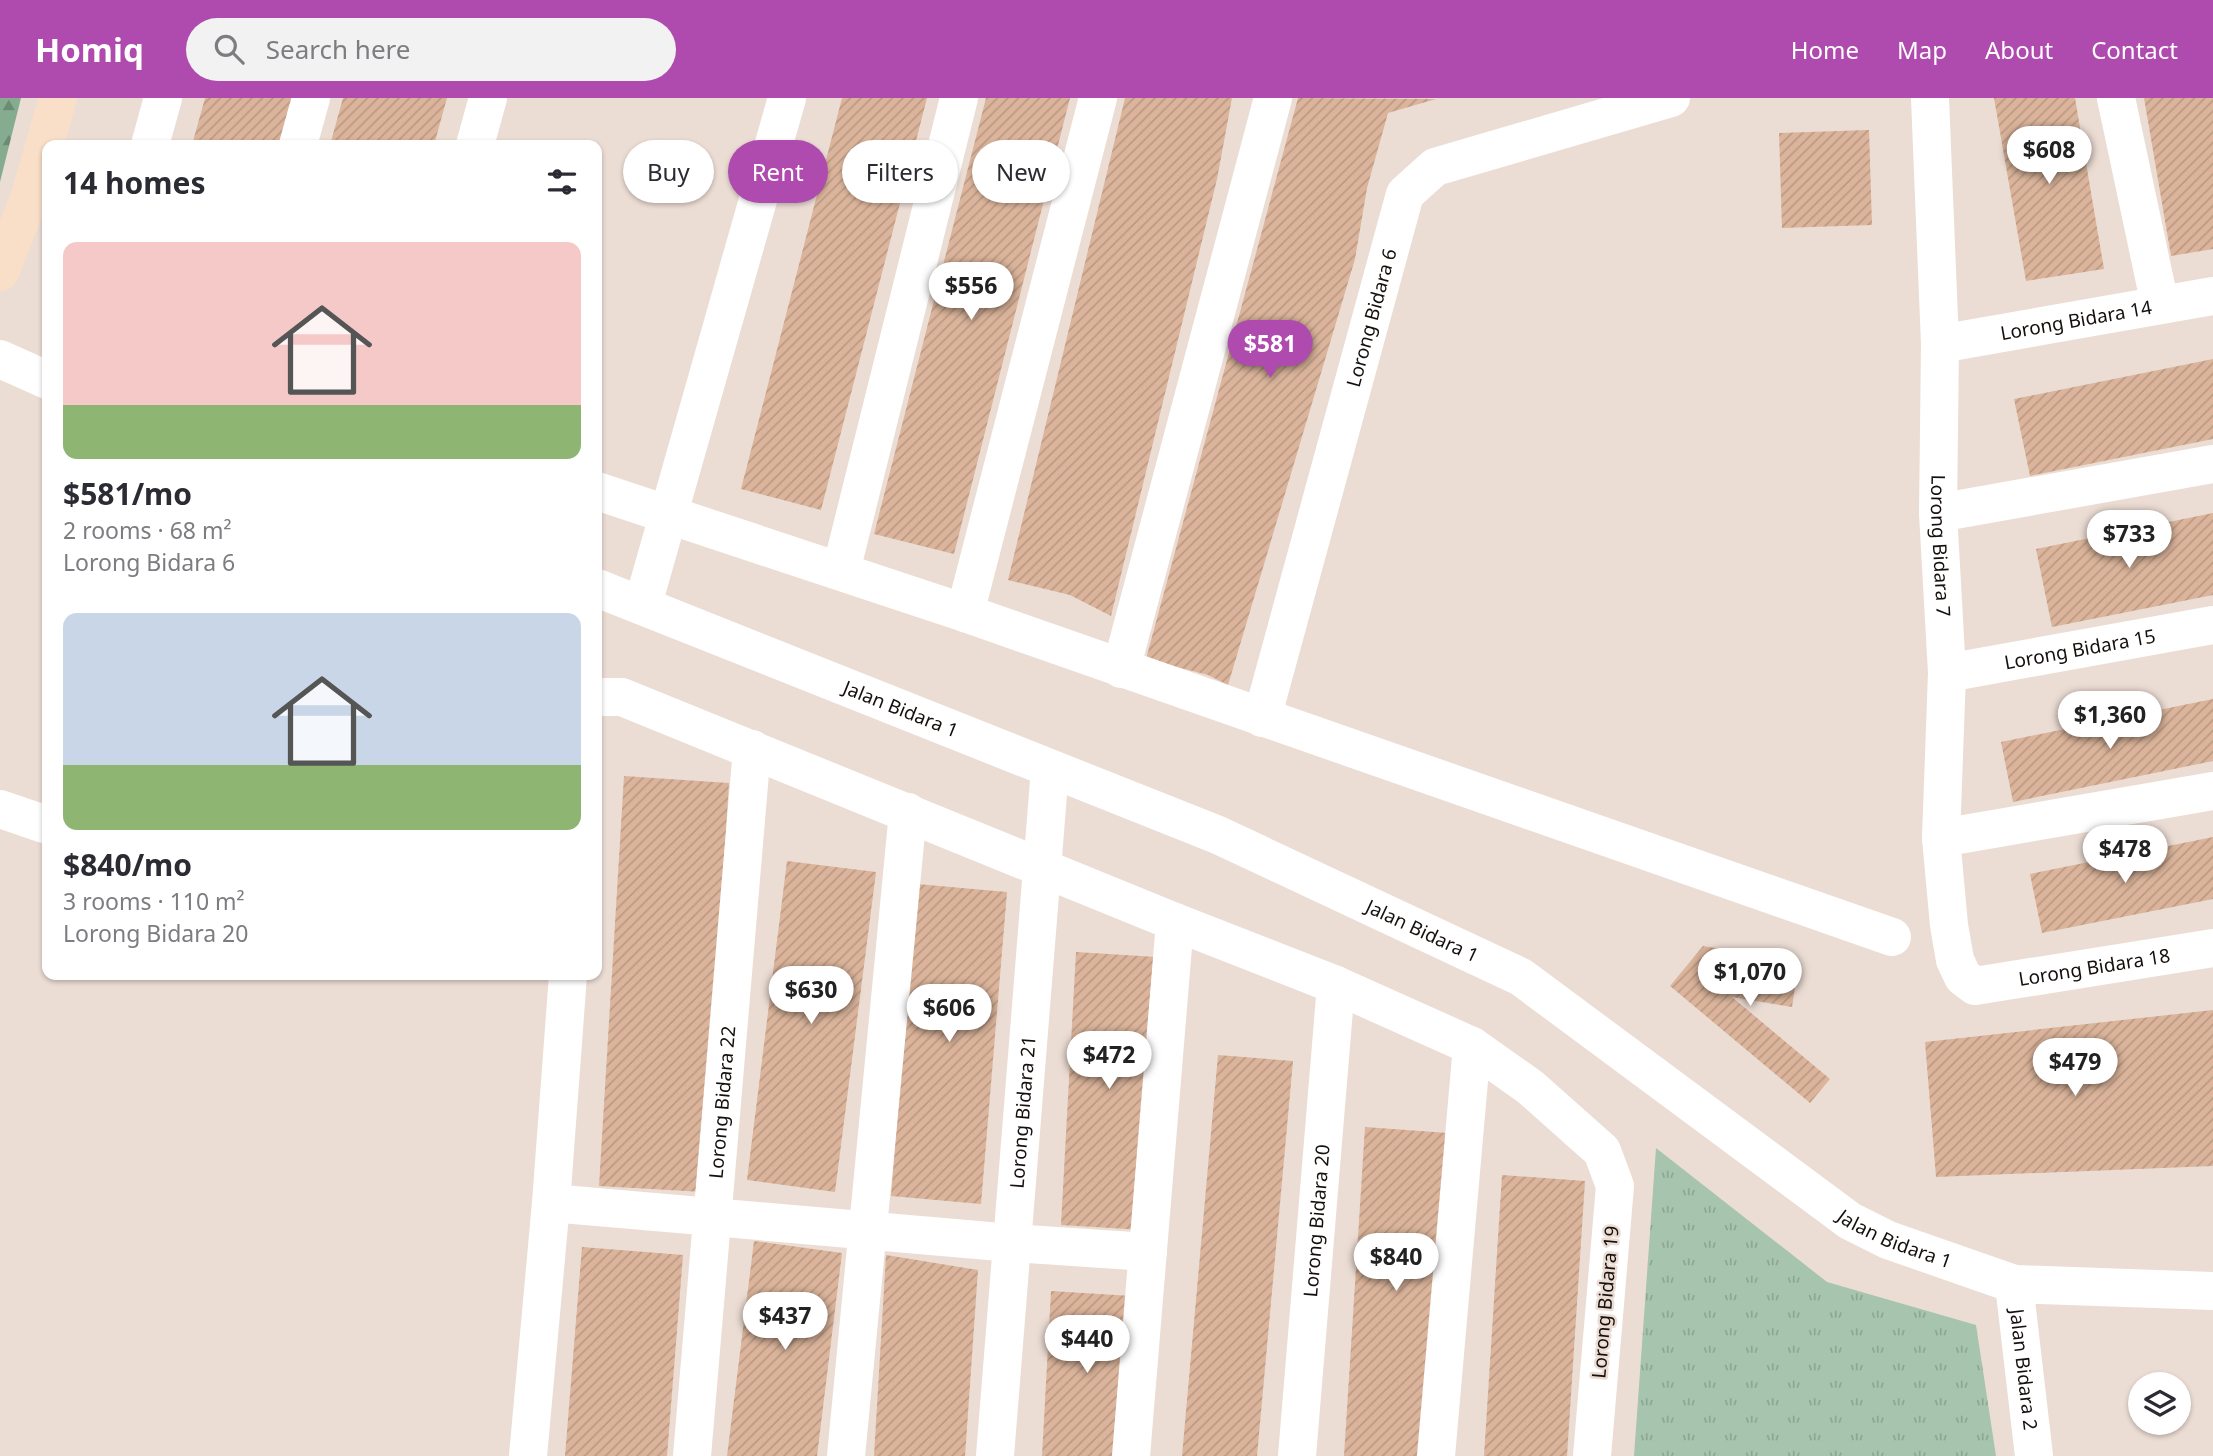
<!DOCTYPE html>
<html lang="en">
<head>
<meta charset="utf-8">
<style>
  :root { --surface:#fff; --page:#f2f2f3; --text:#2b2b33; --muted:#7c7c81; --accent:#af4aaf }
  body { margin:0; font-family:"Noto Sans",sans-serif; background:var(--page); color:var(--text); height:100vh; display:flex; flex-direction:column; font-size:26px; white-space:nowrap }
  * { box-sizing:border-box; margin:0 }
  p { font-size:23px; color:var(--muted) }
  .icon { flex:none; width:38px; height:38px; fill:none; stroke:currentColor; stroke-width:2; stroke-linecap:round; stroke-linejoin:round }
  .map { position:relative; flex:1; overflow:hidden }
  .sheet { position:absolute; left:42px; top:42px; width:560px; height:840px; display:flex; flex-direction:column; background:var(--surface); border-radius:14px; box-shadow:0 2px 5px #0004 }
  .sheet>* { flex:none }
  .guide { position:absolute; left:623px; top:42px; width:665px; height:63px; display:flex; gap:14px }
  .controls { position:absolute; left:2128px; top:1274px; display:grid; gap:14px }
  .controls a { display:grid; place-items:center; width:63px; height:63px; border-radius:50%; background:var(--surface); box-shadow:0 2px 5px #0004; font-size:35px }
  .price { position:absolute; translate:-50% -60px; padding:0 16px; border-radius:24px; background:#fff; color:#222; font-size:23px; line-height:46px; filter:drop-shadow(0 2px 4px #0008) }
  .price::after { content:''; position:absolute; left:50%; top:42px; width:21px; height:16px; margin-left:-10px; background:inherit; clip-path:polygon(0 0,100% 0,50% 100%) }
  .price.active { background:var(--accent); color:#fff }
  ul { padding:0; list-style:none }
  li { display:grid; align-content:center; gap:14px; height:371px; padding:0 21px }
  li span { display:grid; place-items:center; height:217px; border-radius:14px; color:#555 }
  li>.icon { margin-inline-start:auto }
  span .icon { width:126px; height:126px; fill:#fffc; stroke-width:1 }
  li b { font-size:30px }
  h2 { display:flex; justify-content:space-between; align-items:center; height:84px; padding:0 21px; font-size:30px }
  .chip { padding:0 24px; border-radius:32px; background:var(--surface); box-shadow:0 2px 5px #0004; font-size:24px; line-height:63px }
  .chip.active { background:var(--accent); color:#fff }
  header { display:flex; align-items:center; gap:42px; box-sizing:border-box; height:98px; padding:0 35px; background:var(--accent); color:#fff }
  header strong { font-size:33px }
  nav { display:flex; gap:38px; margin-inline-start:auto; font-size:24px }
  .search { width:490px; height:63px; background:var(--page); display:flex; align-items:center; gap:18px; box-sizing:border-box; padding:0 24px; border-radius:38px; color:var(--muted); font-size:26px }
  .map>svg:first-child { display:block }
  .grass { fill:url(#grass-tufts) }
  .forest { fill:url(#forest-firs) }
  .building { fill:url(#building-hatch) }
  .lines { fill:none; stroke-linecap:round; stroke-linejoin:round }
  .minor { stroke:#fff; stroke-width:38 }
  .major { stroke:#f9dec8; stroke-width:38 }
  .labels { text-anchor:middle; stroke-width:5; stroke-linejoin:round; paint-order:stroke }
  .street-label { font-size:19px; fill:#15100d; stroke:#ecddd4 }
</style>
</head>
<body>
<header>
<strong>Homiq</strong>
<div class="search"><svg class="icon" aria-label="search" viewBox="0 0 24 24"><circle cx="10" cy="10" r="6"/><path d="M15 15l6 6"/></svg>Search here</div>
<nav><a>Home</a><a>Map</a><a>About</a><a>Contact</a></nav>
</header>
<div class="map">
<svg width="2213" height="1358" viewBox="0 0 2213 1358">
  <defs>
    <pattern id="grass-tufts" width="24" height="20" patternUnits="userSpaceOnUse" patternTransform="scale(1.75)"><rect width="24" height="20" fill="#a6c4ae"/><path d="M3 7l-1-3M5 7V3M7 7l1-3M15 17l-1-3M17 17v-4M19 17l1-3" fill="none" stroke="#8ea794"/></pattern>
    <pattern id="forest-firs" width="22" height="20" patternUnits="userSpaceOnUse" patternTransform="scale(1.75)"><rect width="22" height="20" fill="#86ac90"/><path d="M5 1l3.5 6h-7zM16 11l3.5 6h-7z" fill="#6c8b74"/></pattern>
    <pattern id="building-hatch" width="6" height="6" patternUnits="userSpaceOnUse" patternTransform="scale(1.75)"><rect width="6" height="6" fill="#dbb49b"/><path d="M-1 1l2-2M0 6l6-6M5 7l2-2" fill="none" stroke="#bb9a84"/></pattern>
  </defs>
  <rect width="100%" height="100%" fill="#ecddd4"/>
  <!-- grass -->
  <polygon class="grass" points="1656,1050 1827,1184 1976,1227 1996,1358 1634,1358"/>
  <!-- forest -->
  <polygon class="forest" points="0,0 21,0 0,84"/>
  <!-- building -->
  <g class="building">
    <polygon points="205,0 307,0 294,47 192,47"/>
    <polygon points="343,0 447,0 434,47 330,47"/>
    <polygon points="842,0 927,0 821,412 741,391"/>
    <polygon points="986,0 1070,0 954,456 874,436"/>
    <polygon points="1125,0 1232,0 1217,81 1111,518 1070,497 1008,482"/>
    <polygon points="1298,0 1436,1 1388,15 1367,90 1355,161 1228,587 1208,577 1146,561"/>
    <polygon points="1994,0 2075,0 2104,171 2026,183"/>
    <polygon points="2144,0 2213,0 2213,151 2171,158"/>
    <polygon points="1869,32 1872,127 1782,130 1779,35"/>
    <polygon points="2213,261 2213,341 2030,378 2014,301"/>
    <polygon points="2213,415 2213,497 2052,529 2036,451"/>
    <polygon points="2213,601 2213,663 2013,704 2001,644"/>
    <polygon points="624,678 729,685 703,1094 599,1088"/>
    <polygon points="2213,739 2213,801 2042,835 2030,776"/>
    <polygon points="787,763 876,774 835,1094 747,1082"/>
    <polygon points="917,786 1007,794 981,1106 891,1098"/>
    <polygon points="1703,848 1799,863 1792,909 1732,899 1830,981 1810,1005 1670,888"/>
    <polygon points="1076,854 1157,859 1143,1132 1061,1127"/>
    <polygon points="2213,912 2213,1068 1936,1079 1925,944"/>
    <polygon points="1218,957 1293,963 1257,1358 1182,1358"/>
    <polygon points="1365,1029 1448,1035 1428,1358 1344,1358"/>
    <polygon points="1502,1077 1585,1083 1567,1358 1484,1358"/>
    <polygon points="754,1143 842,1155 817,1358 727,1358"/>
    <polygon points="582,1149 683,1157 667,1358 565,1358"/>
    <polygon points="886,1157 978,1172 965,1358 874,1358"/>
    <polygon points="1051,1193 1132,1198 1123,1358 1042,1358"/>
  </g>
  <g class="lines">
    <!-- minor -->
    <g class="minor">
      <path id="s1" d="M 1930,0 L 1940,246 L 1938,415 L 1947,575 L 1941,740 L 1949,827 L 1955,862 L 1963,879 L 1975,888 L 2213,850"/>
      <polyline points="2116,0 2160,207"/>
      <polyline points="150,47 163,0"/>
      <polyline points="298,47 311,0"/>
      <polyline points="475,47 488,0"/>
      <path id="s2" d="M 1940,246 L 2213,198"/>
      <polyline points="0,261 47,282"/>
      <polyline points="597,393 965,515 1892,839"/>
      <polyline points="1938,415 2213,366"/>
      <polyline points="841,473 959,0"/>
      <path id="s3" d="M 597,490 L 1218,737 L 1521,879 L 1850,1123 L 1888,1142 L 2014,1186 L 2213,1193"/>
      <polyline points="643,506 787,0"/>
      <polyline points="965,515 1098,0"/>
      <polyline points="1121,571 1273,0"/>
      <path id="s4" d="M 1947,575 L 2213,527"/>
      <polyline points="597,599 622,599 1175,824 1336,887 1472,948 1530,989 1602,1053 1615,1088 1592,1358"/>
      <path id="s5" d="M 1262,620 L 1405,96 L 1435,69 L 1671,0"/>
      <polyline points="0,711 44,726"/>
      <polyline points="1941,740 2213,693"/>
      <polyline points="551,1105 1012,1145 1148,1154"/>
      <path id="s6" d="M 2014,1186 L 2034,1358"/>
      <polyline points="528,1358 551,1105 568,877"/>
      <path id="s7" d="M 692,1358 L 752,651"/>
      <polyline points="846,1358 908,714"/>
      <path id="s8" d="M 995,1358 L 1050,671"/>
      <polyline points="1131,1358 1175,824"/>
      <path id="s9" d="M 1297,1358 L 1336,887"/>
      <polyline points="1436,1358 1472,948"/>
    </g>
    <!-- major -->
    <polyline class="major" points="0,174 30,98 58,0"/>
  </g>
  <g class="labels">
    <!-- street labels -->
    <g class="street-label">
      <text dy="7" stroke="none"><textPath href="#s5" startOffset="415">Lorong Bidara 6</textPath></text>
      <text dy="7" stroke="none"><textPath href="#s2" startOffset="138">Lorong Bidara 14</textPath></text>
      <text dy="7" stroke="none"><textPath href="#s1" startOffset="448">Lorong Bidara 7</textPath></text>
      <text dy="7" stroke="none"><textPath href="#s4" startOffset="135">Lorong Bidara 15</textPath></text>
      <text dy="7" stroke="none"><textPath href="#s3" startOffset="327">Jalan Bidara 1</textPath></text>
      <text dy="7" stroke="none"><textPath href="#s3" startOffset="894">Jalan Bidara 1</textPath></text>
      <text dy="7" stroke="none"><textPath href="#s1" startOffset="1018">Lorong Bidara 18</textPath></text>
      <text dy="7" stroke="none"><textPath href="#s7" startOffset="355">Lorong Bidara 22</textPath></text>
      <text dy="7" stroke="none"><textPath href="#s8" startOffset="345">Lorong Bidara 21</textPath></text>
      <text dy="7" stroke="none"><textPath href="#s9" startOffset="236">Lorong Bidara 20</textPath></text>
      <text dy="7" stroke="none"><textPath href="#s3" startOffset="1461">Jalan Bidara 1</textPath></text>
      <text transform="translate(1605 1204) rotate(-85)" y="7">Lorong Bidara 19</text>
      <text dy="7" stroke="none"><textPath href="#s6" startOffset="86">Jalan Bidara 2</textPath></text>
    </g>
  </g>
</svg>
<div class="controls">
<a><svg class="icon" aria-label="layers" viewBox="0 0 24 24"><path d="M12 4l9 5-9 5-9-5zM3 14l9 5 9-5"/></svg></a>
</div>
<b class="price" style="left:2049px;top:88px">$608</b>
<b class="price" style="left:971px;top:224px">$556</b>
<b class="price active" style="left:1270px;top:282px">$581</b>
<b class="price" style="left:2129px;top:472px">$733</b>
<b class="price" style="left:2110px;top:653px">$1,360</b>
<b class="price" style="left:2125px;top:787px">$478</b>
<b class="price" style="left:1750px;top:910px">$1,070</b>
<b class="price" style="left:811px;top:928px">$630</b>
<b class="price" style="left:949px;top:946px">$606</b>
<b class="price" style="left:1109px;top:993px">$472</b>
<b class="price" style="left:2075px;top:1000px">$479</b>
<b class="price" style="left:1396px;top:1195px">$840</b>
<b class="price" style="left:785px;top:1254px">$437</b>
<b class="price" style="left:1087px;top:1277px">$440</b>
<div class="guide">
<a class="chip">Buy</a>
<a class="chip active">Rent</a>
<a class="chip">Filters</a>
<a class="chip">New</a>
</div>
<section class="sheet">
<h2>14 homes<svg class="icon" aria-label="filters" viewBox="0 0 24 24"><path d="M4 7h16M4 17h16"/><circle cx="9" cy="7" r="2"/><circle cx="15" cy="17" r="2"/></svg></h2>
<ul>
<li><span style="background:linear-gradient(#f6c9c9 75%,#8fb573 0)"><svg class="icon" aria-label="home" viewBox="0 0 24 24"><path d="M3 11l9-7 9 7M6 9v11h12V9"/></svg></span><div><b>$581/mo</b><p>2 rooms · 68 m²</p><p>Lorong Bidara 6</p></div></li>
<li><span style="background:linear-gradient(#c9d6e8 70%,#8fb573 0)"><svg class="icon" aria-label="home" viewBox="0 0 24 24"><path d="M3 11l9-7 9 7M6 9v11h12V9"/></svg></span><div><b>$840/mo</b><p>3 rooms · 110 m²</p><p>Lorong Bidara 20</p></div></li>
</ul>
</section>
</div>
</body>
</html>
